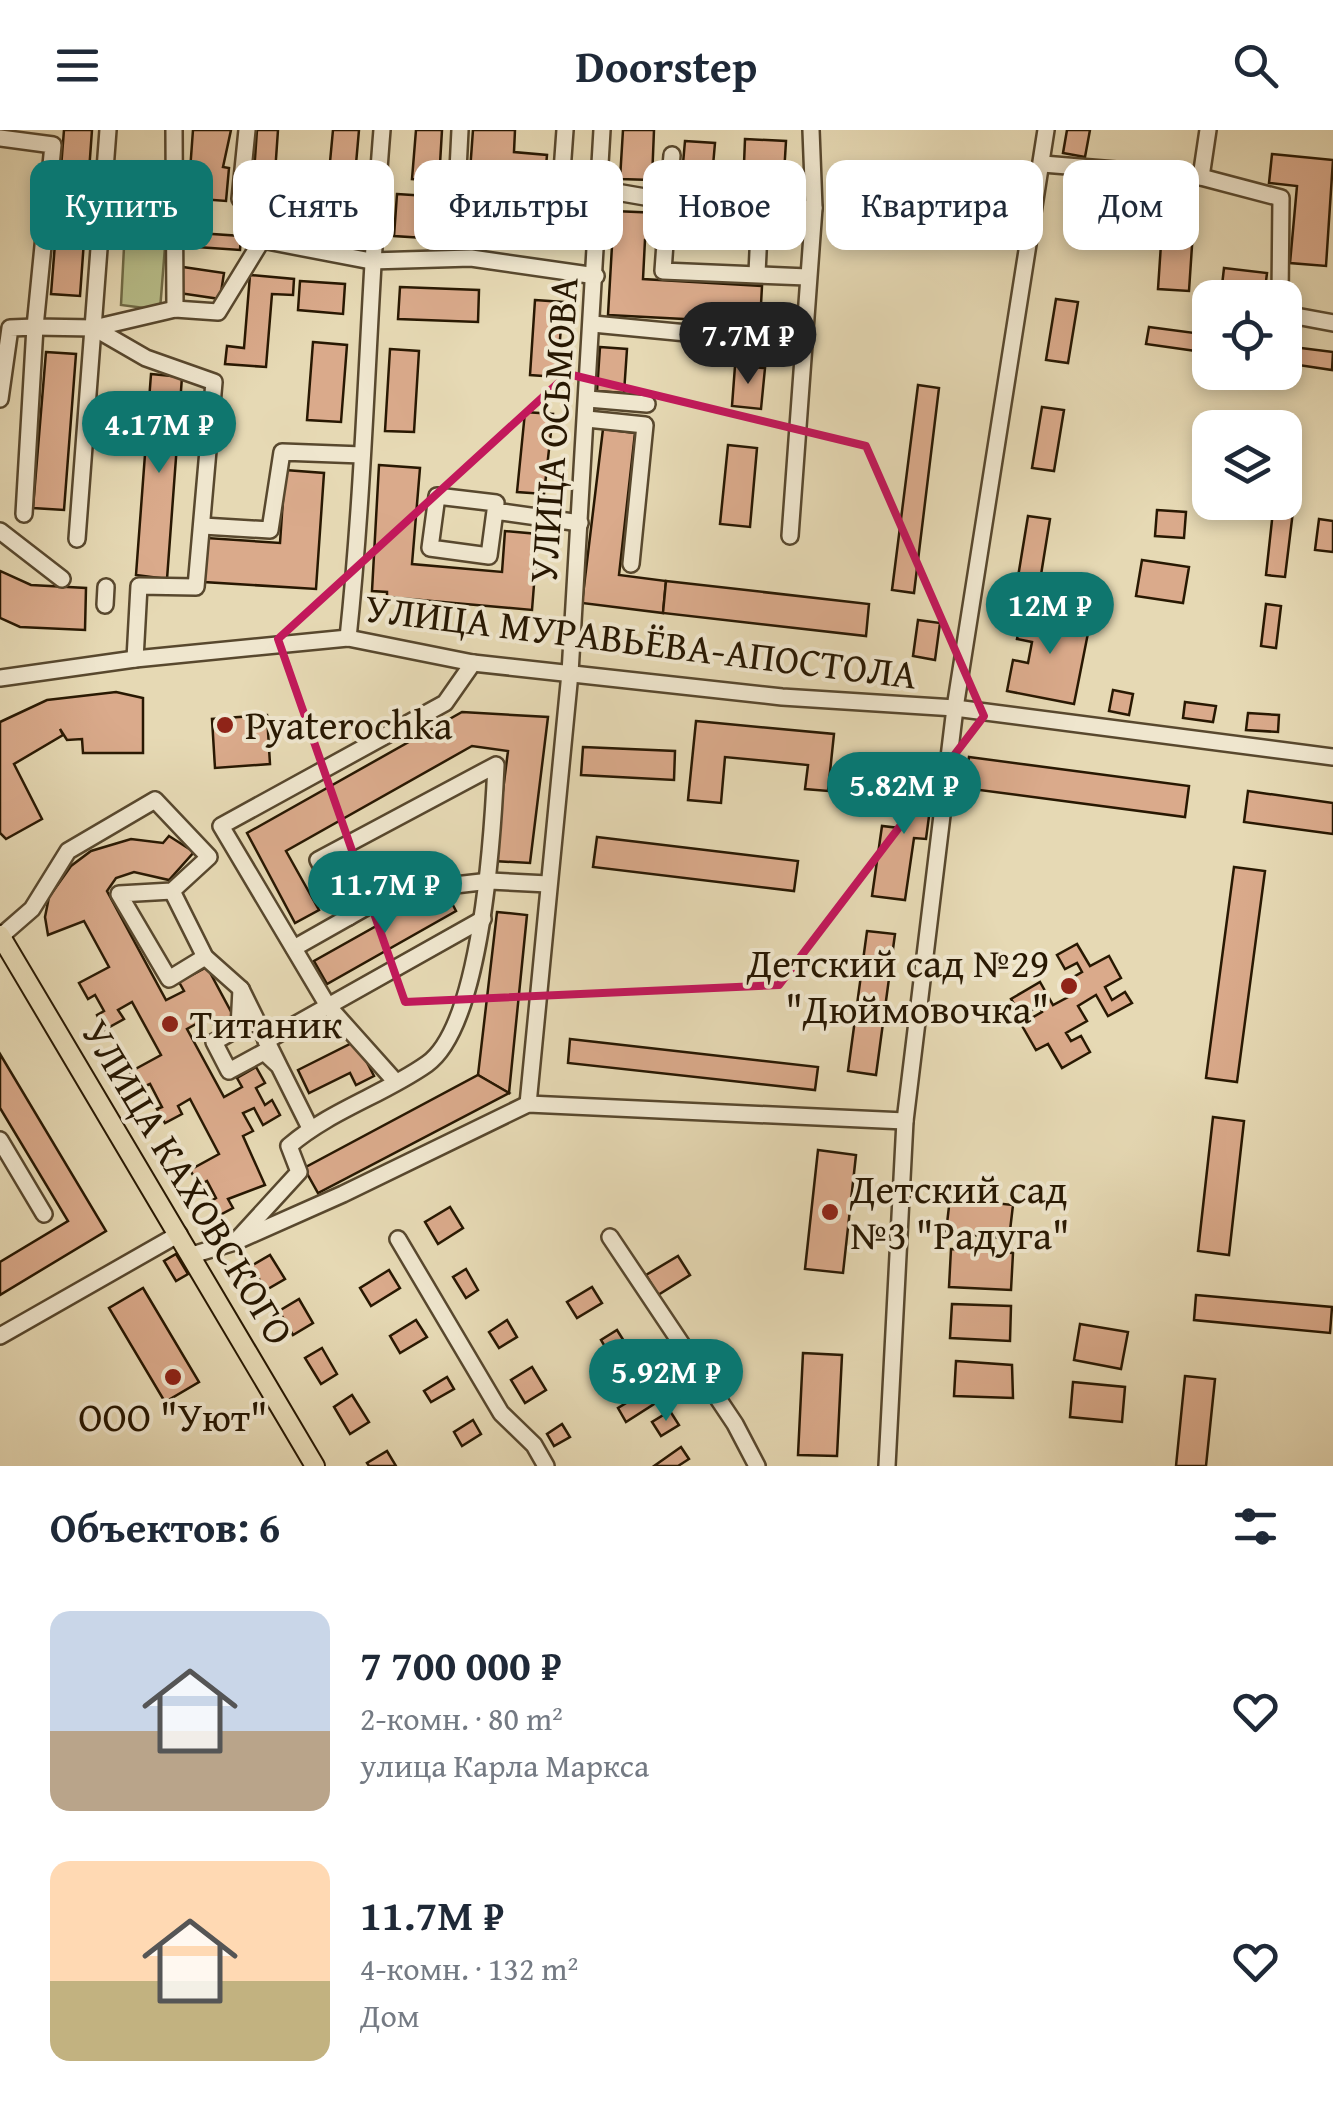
<!DOCTYPE html>
<html lang="ru">
<head>
<meta charset="utf-8">
<style>
  :root { --surface:#fff; --page:#f2f2f3; --text:#1f2937; --muted:#747a83; --accent:#0f766e }
  body { margin:0; font-family:"Gentium Book Plus",serif; background:var(--page); color:var(--text); height:100vh; display:flex; flex-direction:column; font-size:38px; white-space:nowrap }
  * { box-sizing:border-box; margin:0 }
  p { font-size:32px; color:var(--muted) }
  .icon { flex:none; width:55px; height:55px; fill:none; stroke:currentColor; stroke-width:2; stroke-linecap:round; stroke-linejoin:round }
  .map { position:relative; height:1336px; overflow:hidden }
  .panel { display:flex; flex-direction:column; background:var(--surface); flex:1 }
  .panel>* { flex:none }
  .banner { position:absolute; left:30px; top:30px; width:1275px; height:90px; display:flex; gap:20px }
  .controls { position:absolute; left:1192px; top:150px; display:grid; gap:20px }
  .controls a { display:grid; place-items:center; width:110px; height:110px; border-radius:20px; background:var(--surface); box-shadow:0 5px 15px #0003; font-size:50px }
  .price { position:absolute; translate:-50% -85px; padding:0 22px; border-radius:35px; background:var(--accent); color:#fff; font-size:32px; line-height:65px; filter:drop-shadow(0 2px 5px #0008) }
  .price::after { content:''; position:absolute; left:50%; top:60px; width:30px; height:22px; margin-left:-15px; background:inherit; clip-path:polygon(0 0,100% 0,50% 100%) }
  .price.selected { background:#222; color:#fff }
  ul { padding:0; list-style:none }
  li { display:flex; align-items:center; gap:30px; height:250px; padding:0 50px }
  li span { display:grid; place-items:center; flex:none; width:280px; height:200px; border-radius:20px; color:#555 }
  li>.icon { margin-inline-start:auto }
  span .icon { width:120px; height:120px; fill:#fffc; stroke-width:1 }
  li b { font-size:42px }
  h2 { display:flex; justify-content:space-between; align-items:center; height:120px; padding:0 50px; font-size:42px }
  .tag { padding:0 35px; border-radius:20px; background:var(--surface); box-shadow:0 5px 15px #0003; font-size:35px; line-height:90px }
  .tag.selected { background:var(--accent); color:#fff }
  header { display:flex; justify-content:space-between; align-items:center; height:130px; padding:0 50px; background:var(--surface); font-size:45px; font-weight:600 }
  .map>svg:first-child { display:block }
  .green { fill:#b8be8a; stroke:#706b46; stroke-width:2.5 }
  .building { fill:#daaa8b; stroke:#281802; stroke-width:2.5 }
  .lines { fill:none; stroke-linecap:round; stroke-linejoin:round }
  .minor-casing { stroke:#58482e; stroke-width:20 }
  .major-casing { stroke:#281802; stroke-width:22 }
  .minor { stroke:#efe6ce; stroke-width:15 }
  .major { stroke:#e6d9b4; stroke-width:18 }
  .marked { fill:none; stroke:#c2185b; stroke-width:8; stroke-linejoin:round }
  .poi-dot { fill:#8f2418; stroke:#efe6ce; stroke-width:4 }
  .labels { text-anchor:middle; stroke-width:8; stroke-linejoin:round; paint-order:stroke }
  .street-label { font-size:40px; fill:#281802; stroke:#efe6ce }
  .poi-label { font-size:40px; fill:#281802; stroke:#efe6ce; text-anchor:start }
</style>
</head>
<body>
<header><svg class="icon" aria-label="menu" viewBox="0 0 24 24"><path d="M4 6h16M4 12h16M4 18h16"/></svg>Doorstep<svg class="icon" aria-label="search" viewBox="0 0 24 24"><circle cx="10" cy="10" r="6"/><path d="M15 15l6 6"/></svg></header>
<div class="map">
<svg width="1333" height="1336" viewBox="0 0 1333 1336">
  <rect width="100%" height="100%" fill="#e6d9b4"/>
  <filter id="stains"><feTurbulence type="fractalNoise" baseFrequency=".002" numOctaves="4"/><feColorMatrix values="0 0 0 0 .2 0 0 0 0 .09 0 0 0 0 .02 0 0 0 .5 -.17"/></filter>
  <radialGradient id="worn" r=".72"><stop offset=".6" stop-color="#630" stop-opacity="0"/><stop offset="1" stop-color="#630" stop-opacity=".3"/></radialGradient>
  <!-- green -->
  <polygon class="green" points="125,98 166,104 160,180 121,175"/>
  <!-- building -->
  <g class="building">
    <polygon points="64,0 92,0 80,166 51,164"/>
    <polygon points="193,0 231,0 223,37 229,38 226,71 188,68"/>
    <polygon points="257,0 278,0 271,101 250,99"/>
    <polygon points="333,0 359,0 356,34 330,32"/>
    <polygon points="416,0 442,0 439,51 412,49"/>
    <polygon points="473,0 515,0 514,22 547,25 545,48 511,45 510,58 469,55"/>
    <polygon points="623,0 654,0 652,50 620,49"/>
    <polygon points="1067,0 1090,0 1085,27 1063,23"/>
    <polygon points="745,9 786,11 783,61 743,59"/>
    <polygon points="685,11 715,13 712,47 682,45"/>
    <polygon points="1272,24 1333,30 1326,136 1290,133 1297,56 1269,53"/>
    <polygon points="987,48 1016,49 1014,79 986,78"/>
    <polygon points="397,64 473,69 471,111 394,106"/>
    <polygon points="304,70 352,74 349,107 301,102"/>
    <polygon points="614,81 659,83 658,110 645,110 643,149 762,156 760,193 608,185"/>
    <polygon points="1162,99 1193,101 1189,161 1158,159"/>
    <polygon points="183,102 241,106 240,120 182,116"/>
    <polygon points="183,137 224,143 220,169 179,163"/>
    <polygon points="1224,138 1267,143 1264,168 1221,164"/>
    <polygon points="250,145 294,149 293,165 272,164 266,237 225,234 227,216 244,218"/>
    <polygon points="300,151 345,154 343,184 298,180"/>
    <polygon points="400,157 479,160 478,192 398,189"/>
    <polygon points="1056,169 1078,172 1068,233 1046,230"/>
    <polygon points="535,170 563,172 557,247 530,245"/>
    <polygon points="1149,197 1210,205 1210,223 1146,214"/>
    <polygon points="313,212 347,215 341,292 307,290"/>
    <polygon points="1285,216 1333,222 1332,240 1285,233"/>
    <polygon points="600,217 627,219 624,263 597,261"/>
    <polygon points="390,219 419,221 414,302 385,301"/>
    <polygon points="46,222 76,224 64,380 33,378"/>
    <polygon points="735,236 765,238 761,279 732,276"/>
    <polygon points="151,244 182,247 167,449 136,445"/>
    <polygon points="918,255 939,258 914,463 892,460"/>
    <polygon points="1042,277 1064,280 1054,341 1032,338"/>
    <polygon points="525,282 553,284 544,364 517,362"/>
    <polygon points="603,299 635,303 619,445 666,451 663,483 582,473"/>
    <polygon points="728,315 757,318 750,397 720,394"/>
    <polygon points="379,335 420,338 412,434 502,442 505,401 538,404 532,480 387,467 387,462 372,461"/>
    <polygon points="285,340 324,343 316,459 204,452 207,408 280,413"/>
    <polygon points="1274,372 1294,373 1285,447 1266,445"/>
    <polygon points="1157,380 1186,382 1184,408 1155,406"/>
    <polygon points="1028,386 1050,389 1040,451 1018,447"/>
    <polygon points="1319,389 1333,391 1333,422 1315,420"/>
    <polygon points="1142,430 1189,437 1183,473 1136,466"/>
    <polygon points="0,441 31,455 86,458 85,500 20,497 0,488"/>
    <polygon points="666,451 869,474 866,506 663,483"/>
    <polygon points="1266,474 1281,476 1276,518 1261,516"/>
    <polygon points="1023,479 1090,493 1074,574 1007,561 1013,530 1028,533 1032,512 1017,509"/>
    <polygon points="918,490 940,493 935,530 913,526"/>
    <polygon points="1113,560 1133,564 1129,585 1109,581"/>
    <polygon points="116,562 143,568 143,623 83,623 82,609 67,610 60,599 63,605 14,634 42,689 6,709 0,703 0,592 47,570"/>
    <polygon points="1185,572 1216,576 1213,592 1183,588"/>
    <polygon points="462,582 548,587 530,733 494,731 508,621 472,616 286,721 319,780 295,793 247,703"/>
    <polygon points="1248,583 1279,585 1278,602 1246,600"/>
    <polygon points="267,585 270,634 215,638 212,589"/>
    <polygon points="696,591 834,604 828,661 805,659 808,635 725,627 721,673 688,670"/>
    <polygon points="583,617 675,621 674,650 581,645"/>
    <polygon points="969,627 1189,656 1185,687 964,658"/>
    <polygon points="909,637 935,641 926,709 914,708 905,770 872,766 882,696 900,698"/>
    <polygon points="1248,661 1333,673 1333,704 1244,692"/>
    <polygon points="169,706 194,722 169,750 134,742 116,748 107,761 166,870 184,861 179,852 207,837 235,889 216,899 209,887 187,899 224,967 242,957 237,948 256,937 265,953 256,958 265,975 272,970 280,985 263,995 254,978 243,983 253,1001 243,1006 265,1055 228,1069 233,1078 216,1087 208,1073 216,1068 207,1051 199,1055 190,1040 219,1024 190,969 178,976 182,984 165,993 157,979 162,977 150,954 139,959 130,942 161,925 132,872 118,880 124,889 104,900 97,885 104,881 95,865 88,869 79,853 109,837 84,791 48,805 45,787 49,767 71,736 91,721 131,709 163,713"/>
    <polygon points="597,707 798,731 794,761 593,737"/>
    <polygon points="1234,737 1265,741 1237,952 1206,948"/>
    <polygon points="444,758 456,781 327,854 314,831"/>
    <polygon points="497,782 527,785 509,963 478,945"/>
    <polygon points="867,801 895,804 876,945 848,941"/>
    <polygon points="1077,814 1090,836 1109,826 1121,848 1105,857 1112,870 1125,862 1132,873 1108,886 1096,865 1078,876 1087,891 1066,903 1071,911 1081,906 1090,922 1062,938 1048,914 1036,920 1021,894 1042,882 1039,876 1021,886 1011,869 1040,852 1053,875 1070,866 1063,853 1082,842 1077,833 1065,839 1057,825"/>
    <polygon points="570,909 818,937 815,960 568,933"/>
    <polygon points="356,911 374,946 356,955 350,943 309,963 298,940"/>
    <polygon points="0,924 106,1101 0,1165 0,1132 68,1091 0,978"/>
    <polygon points="478,945 509,963 318,1063 304,1038"/>
    <polygon points="1213,987 1244,991 1229,1125 1198,1121"/>
    <polygon points="818,1020 856,1025 843,1143 805,1139"/>
    <polygon points="950,1068 1013,1075 1009,1109 946,1102"/>
    <polygon points="450,1077 463,1098 438,1114 425,1092"/>
    <polygon points="951,1119 1013,1123 1011,1160 949,1157"/>
    <polygon points="176,1124 188,1144 176,1151 164,1131"/>
    <polygon points="270,1125 285,1149 266,1160 251,1136"/>
    <polygon points="678,1126 690,1145 658,1165 646,1145"/>
    <polygon points="466,1139 478,1160 466,1168 453,1147"/>
    <polygon points="389,1140 400,1158 371,1176 360,1158"/>
    <polygon points="592,1157 602,1173 577,1188 567,1172"/>
    <polygon points="143,1158 199,1252 165,1272 109,1178"/>
    <polygon points="1196,1165 1332,1177 1330,1203 1194,1190"/>
    <polygon points="299,1169 313,1193 293,1205 279,1181"/>
    <polygon points="952,1174 1011,1176 1010,1211 950,1208"/>
    <polygon points="416,1190 427,1207 400,1223 390,1206"/>
    <polygon points="507,1190 517,1207 499,1218 489,1202"/>
    <polygon points="1080,1194 1128,1202 1121,1239 1074,1230"/>
    <polygon points="617,1200 634,1227 617,1237 601,1210"/>
    <polygon points="322,1218 337,1244 321,1254 305,1228"/>
    <polygon points="803,1223 842,1225 837,1326 798,1325"/>
    <polygon points="956,1231 1012,1235 1013,1268 954,1266"/>
    <polygon points="532,1237 546,1260 525,1273 511,1250"/>
    <polygon points="1185,1246 1215,1249 1206,1336 1176,1336"/>
    <polygon points="447,1247 454,1259 431,1272 424,1261"/>
    <polygon points="1073,1252 1125,1257 1122,1292 1070,1287"/>
    <polygon points="646,1261 654,1274 626,1292 618,1278"/>
    <polygon points="352,1265 369,1292 350,1304 334,1277"/>
    <polygon points="670,1281 679,1295 661,1306 652,1292"/>
    <polygon points="473,1290 481,1304 462,1316 454,1302"/>
    <polygon points="562,1294 570,1307 554,1316 547,1304"/>
    <polygon points="681,1317 689,1329 678,1336 654,1336"/>
    <polygon points="387,1321 396,1336 369,1336 367,1333"/>
  </g>
  <g class="lines">
    <!-- minor casing -->
    <g class="minor-casing">
      <g id="minor">
        <polyline points="174,0 175,179"/>
        <polyline points="460,0 457,60 560,69 565,0"/>
        <polyline points="0,8 53,15 35,197 94,198 175,179 218,182 262,110 371,131 471,128 596,146"/>
        <polyline points="672,25 668,71 760,81 814,78"/>
        <polyline points="1043,34 1201,47 1208,0"/>
        <polyline points="1201,47 1281,68 1280,168"/>
        <polyline points="599,59 668,71 663,141 807,147"/>
        <polyline points="240,69 247,0"/>
        <polyline points="757,143 760,81"/>
        <polyline points="1285,184 1333,193"/>
        <polyline points="593,194 802,214"/>
        <polyline points="94,198 146,228 214,252 196,457 139,456 135,529"/>
        <polyline points="0,269 10,198 35,197 24,384"/>
        <polyline points="588,269 647,274"/>
        <polyline points="587,289 645,295 631,434"/>
        <polyline points="495,381 496,373 437,366 430,418 489,426 495,381 580,393"/>
        <polyline points="203,396 270,400 282,322 362,325"/>
        <polyline points="0,401 62,449"/>
        <polyline points="790,406 814,78 811,0"/>
        <polyline points="77,409 108,0"/>
        <polyline points="105,475 106,457"/>
        <path d="M 348,508 C 366,339 368,169 382,0"/>
        <polyline points="0,548 135,529 348,508 473,533 782,567 955,578 1333,627"/>
        <polyline points="172,761 205,827 241,859"/>
        <polyline points="1,806 32,779 68,721 155,670 209,727 172,761 119,764 169,849 205,827"/>
        <polyline points="294,818 393,762 490,751 548,754"/>
        <polyline points="266,911 483,789"/>
        <polyline points="279,936 241,859 239,898 214,912 229,941 264,922 279,936 310,998"/>
        <polyline points="395,951 328,876 221,696 445,573 473,533"/>
        <polyline points="528,974 570,543 602,0"/>
        <polyline points="0,1010 44,1084"/>
        <polyline points="610,1107 735,1294 757,1336"/>
        <polyline points="398,1109 501,1283 534,1315 546,1336"/>
        <path d="M 235,1112 L 299,1042 L 289,1016 C 331,980 383,965 427,934 C 482,895 493,700 496,635 L 318,730 L 349,787"/>
        <polyline points="192,1125 235,1112 343,1064 528,974 905,991"/>
        <polyline points="0,1206 179,1104"/>
        <polyline points="887,1336 905,991 955,578 1046,0"/>
      </g>
    </g>
    <!-- major casing -->
    <g class="major-casing">
      <polyline id="major" points="0,805 315,1336"/>
    </g>
    <!-- minor -->
    <use href="#minor" class="minor"/>
    <!-- major -->
    <use href="#major" class="major"/>
  </g>
  <!-- marked area -->
  <path class="marked" d="M 568,244 L 866,316 L 984,586 L 779,855 L 405,872 L 278,509 Z"/>
  <!-- markers -->
  <g class="poi-dot">
    <circle cx="225" cy="595" r="10"/>
    <circle cx="1069" cy="856" r="10"/>
    <circle cx="170" cy="894" r="10"/>
    <circle cx="830" cy="1082" r="10"/>
    <circle cx="173" cy="1247" r="10"/>
  </g>
  <g class="labels">
    <!-- street labels -->
    <g class="street-label">
      <text transform="translate(553 300) rotate(-86)" y="14">УЛИЦА ОСЬМОВА</text>
      <text transform="translate(641 511) rotate(7)" y="14">УЛИЦА МУРАВЬЁВА-АПОСТОЛА</text>
      <text transform="translate(188 1052) rotate(59)" y="14">УЛИЦА КАХОВСКОГО</text>
    </g>
    <!-- poi labels -->
    <g class="poi-label">
      <text x="245" y="609">Pyaterochka</text>
      <text x="1049" y="847" text-anchor="end">Детский сад №29<tspan x="1049" dy="46">"Дюймовочка"</tspan></text>
      <text x="190" y="908">Титаник</text>
      <text x="850" y="1073">Детский сад<tspan x="850" dy="46">№3 "Радуга"</tspan></text>
      <text x="173" y="1301" text-anchor="middle">ООО "Уют"</text>
    </g>
  </g>
  <rect width="100%" height="100%" filter="url(#stains)"/>
  <rect width="100%" height="100%" fill="url(#worn)"/>
</svg>
<div class="controls">
<a><svg class="icon" aria-label="locate" viewBox="0 0 24 24"><circle cx="12" cy="12" r="6"/><path d="M12 2v4M12 18v4M2 12h4M18 12h4"/></svg></a>
<a><svg class="icon" aria-label="layers" viewBox="0 0 24 24"><path d="M12 4l9 5-9 5-9-5zM3 14l9 5 9-5"/></svg></a>
</div>
<b class="price selected" style="left:748px;top:257px">7.7M ₽</b>
<b class="price" style="left:159px;top:346px">4.17M ₽</b>
<b class="price" style="left:1050px;top:527px">12M ₽</b>
<b class="price" style="left:904px;top:707px">5.82M ₽</b>
<b class="price" style="left:385px;top:806px">11.7M ₽</b>
<b class="price" style="left:666px;top:1294px">5.92M ₽</b>
<div class="banner">
<a class="tag selected">Купить</a>
<a class="tag">Снять</a>
<a class="tag">Фильтры</a>
<a class="tag">Новое</a>
<a class="tag">Квартира</a>
<a class="tag">Дом</a>
</div>
</div>
<section class="panel">
<h2>Объектов: 6<svg class="icon" aria-label="filters" viewBox="0 0 24 24"><path d="M4 7h16M4 17h16"/><circle cx="9" cy="7" r="2"/><circle cx="15" cy="17" r="2"/></svg></h2>
<ul>
<li><span style="background:linear-gradient(#c9d6e8 60%,#b9a48a 0)"><svg class="icon" aria-label="home" viewBox="0 0 24 24"><path d="M3 11l9-7 9 7M6 9v11h12V9"/></svg></span><div><b>7 700 000 ₽</b><p>2-комн. · 80 m²</p><p>улица Карла Маркса</p></div><svg class="icon" aria-label="heart" viewBox="0 0 24 24"><path d="M12 20l-8-8c-3-5 5-10 8-4 3-6 11-1 8 4z"/></svg></li>
<li><span style="background:linear-gradient(#ffd9b3 60%,#c2b280 0)"><svg class="icon" aria-label="home" viewBox="0 0 24 24"><path d="M3 11l9-7 9 7M6 9v11h12V9"/></svg></span><div><b>11.7M ₽</b><p>4-комн. · 132 m²</p><p>Дом</p></div><svg class="icon" aria-label="heart" viewBox="0 0 24 24"><path d="M12 20l-8-8c-3-5 5-10 8-4 3-6 11-1 8 4z"/></svg></li>
</ul>
</section>
</body>
</html>
